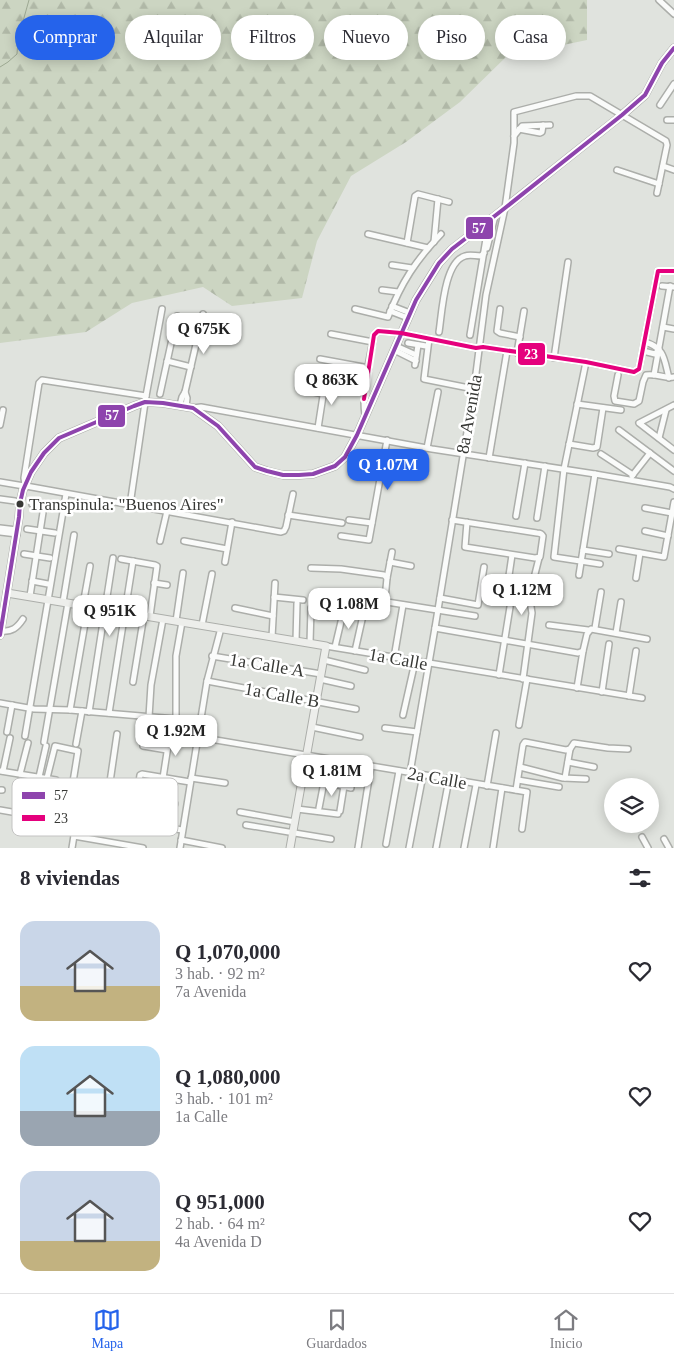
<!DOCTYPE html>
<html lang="es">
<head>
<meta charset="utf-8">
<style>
  :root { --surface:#fff; --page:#f2f2f3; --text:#2b2b33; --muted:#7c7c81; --line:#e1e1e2; --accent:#2563eb }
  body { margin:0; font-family:Georgia,serif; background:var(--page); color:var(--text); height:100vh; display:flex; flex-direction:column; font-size:19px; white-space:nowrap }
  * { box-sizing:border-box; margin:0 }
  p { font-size:16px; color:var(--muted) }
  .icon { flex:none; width:28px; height:28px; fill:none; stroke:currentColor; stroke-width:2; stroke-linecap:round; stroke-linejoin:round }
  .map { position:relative; height:848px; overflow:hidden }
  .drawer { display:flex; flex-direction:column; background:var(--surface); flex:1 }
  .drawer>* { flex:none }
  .guide { position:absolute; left:15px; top:15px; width:645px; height:45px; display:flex; gap:10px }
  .tools { position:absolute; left:604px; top:778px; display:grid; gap:10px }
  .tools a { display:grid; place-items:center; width:55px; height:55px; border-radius:50%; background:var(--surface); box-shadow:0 2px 12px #0003; font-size:25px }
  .price { position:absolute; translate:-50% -42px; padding:0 11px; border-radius:10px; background:#fff; color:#222; font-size:16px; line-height:32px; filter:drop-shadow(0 1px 2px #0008) }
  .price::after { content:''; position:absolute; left:50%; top:30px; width:15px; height:11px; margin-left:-8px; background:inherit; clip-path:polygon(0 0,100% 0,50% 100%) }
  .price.current { background:var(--accent); color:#fff }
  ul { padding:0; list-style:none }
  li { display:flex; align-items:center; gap:15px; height:125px; padding:0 20px }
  li span { display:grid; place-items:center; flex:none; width:140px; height:100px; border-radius:15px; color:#555 }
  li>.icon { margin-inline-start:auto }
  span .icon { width:60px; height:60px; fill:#fffc; stroke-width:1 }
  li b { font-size:21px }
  h2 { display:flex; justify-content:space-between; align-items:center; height:60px; padding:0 20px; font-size:21px }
  .pill { padding:0 18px; border-radius:22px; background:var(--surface); box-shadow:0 2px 12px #0003; font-size:18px; line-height:45px }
  .pill.current { background:var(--accent); color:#fff }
  .tabs { display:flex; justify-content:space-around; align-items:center; height:70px; border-top:1px solid var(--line); background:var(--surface); font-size:14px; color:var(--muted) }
  .tabs a { display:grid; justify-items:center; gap:2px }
  .tabs .current { color:var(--accent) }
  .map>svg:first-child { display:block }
  .forest { fill:url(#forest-firs) }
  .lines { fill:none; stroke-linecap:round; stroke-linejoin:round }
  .stream { stroke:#9da892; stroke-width:1 }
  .street-casing { stroke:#acaeaa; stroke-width:8 }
  .secondary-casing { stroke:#acaeaa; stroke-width:9 }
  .street { stroke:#fafbfa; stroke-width:5 }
  .secondary { stroke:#edeeeb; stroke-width:7 }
  .bus-1-casing { stroke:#fff; stroke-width:8 }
  .bus-2-casing { stroke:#fff; stroke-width:8 }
  .bus-1 { stroke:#8e44ad; stroke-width:4 }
  .bus-2 { stroke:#e5007d; stroke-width:4 }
  .bus-dot { fill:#373835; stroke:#fff; stroke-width:2 }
  .labels { text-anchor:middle; stroke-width:5; stroke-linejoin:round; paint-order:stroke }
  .bus-label { font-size:17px; fill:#373835; stroke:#fff; text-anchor:start }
  .street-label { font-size:18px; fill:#373835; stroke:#fff }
  .key { fill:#fff; stroke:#c3c3c2; stroke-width:1 }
  .key-label { font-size:14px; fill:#373835 }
  .line-badge { stroke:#fff; stroke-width:2 }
  .badge-label { font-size:14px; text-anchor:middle; font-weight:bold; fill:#fff }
</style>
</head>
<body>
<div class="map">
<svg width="674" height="848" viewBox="0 0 674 848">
  <defs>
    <pattern id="forest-firs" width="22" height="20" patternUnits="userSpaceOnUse" patternTransform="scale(1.25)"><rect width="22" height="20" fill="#ccd5c2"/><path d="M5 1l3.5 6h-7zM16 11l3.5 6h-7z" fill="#b0b8a7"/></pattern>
  </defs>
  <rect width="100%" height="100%" fill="#e0e3de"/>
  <!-- forest -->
  <polygon class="forest" points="0,0 587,0 587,40 506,57 460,102 406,142 351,176 317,241 302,298 232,306 203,287 132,303 86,332 0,343"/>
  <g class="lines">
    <!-- stream -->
    <polyline class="stream" points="0,67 8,62 17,54 18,39 29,0"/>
    <!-- street casing -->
    <g class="street-casing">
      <g id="street">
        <polyline points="659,0 674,14"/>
        <polyline points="660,105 674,84"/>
        <polyline points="667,120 674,120"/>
        <polyline points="519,129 540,133 542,132 543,125"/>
        <polyline points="514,136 522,126 550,125"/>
        <polyline points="663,166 674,170"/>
        <polyline points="617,170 659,184"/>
        <polyline points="368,234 428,248"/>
        <polyline points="434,242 438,199"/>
        <polyline points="407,243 415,196 418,194 449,202"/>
        <polyline points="487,248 495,216"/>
        <polyline points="392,265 412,268"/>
        <polyline points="662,286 674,287"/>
        <polyline points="382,290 398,292"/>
        <polyline points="392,306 410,313"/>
        <path d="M 355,309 L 388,317 C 401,283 416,260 441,234"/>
        <polyline points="500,309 497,331 500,333 520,337"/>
        <polyline points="390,311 408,318"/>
        <polyline points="663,327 674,329"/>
        <path d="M 439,332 C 442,313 444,262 465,256 C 470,254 475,256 481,256 L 484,253"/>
        <polyline points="331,334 373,342"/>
        <polyline points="470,335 489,221"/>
        <polyline points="429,339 424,379 474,389"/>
        <path d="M 645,342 C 665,348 664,359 669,378"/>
        <polyline points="408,343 426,346"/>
        <polyline points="396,346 416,355"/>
        <polyline points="394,350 416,361"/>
        <polyline points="643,351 655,354 659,349"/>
        <polyline points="517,353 524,311"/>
        <polyline points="554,358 568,262"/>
        <polyline points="320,359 369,368"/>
        <polyline points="167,361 191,367"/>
        <polyline points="586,362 564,469 554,557 600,564"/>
        <polyline points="415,365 418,345"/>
        <path d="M 618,375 L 614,396 L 615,401 L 634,404 L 639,401 L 643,382 L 646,375 C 656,373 665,379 674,377"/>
        <polyline points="654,375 670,286"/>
        <polyline points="185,392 187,398 186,407"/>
        <polyline points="314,392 323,394"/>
        <polyline points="160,394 177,316"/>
        <polyline points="577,404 621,410"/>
        <polyline points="180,405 182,397 185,392 203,314"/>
        <polyline points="674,405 639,423 674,450"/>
        <polyline points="193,408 201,407 432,449 595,474 670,487 674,489"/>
        <path d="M 365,415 C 361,389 370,360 374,335 L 378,331 L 401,333 L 476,348 L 483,347 L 586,362 L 634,372 L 639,369 L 658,271 L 674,271"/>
        <polyline points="0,425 3,410"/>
        <polyline points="318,428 325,383"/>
        <polyline points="619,430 674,471"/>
        <polyline points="659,438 666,410"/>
        <polyline points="569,444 593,448 597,447 603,408"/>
        <polyline points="427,448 438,392"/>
        <polyline points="601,454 633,475"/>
        <polyline points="489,458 507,351"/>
        <polyline points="632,476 650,453"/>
        <polyline points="0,482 24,486"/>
        <polyline points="25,484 24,478 39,383 42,380 146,396"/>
        <polyline points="26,486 281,532 284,531 286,527 293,494"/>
        <polyline points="0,499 15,501"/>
        <polyline points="32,504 57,508"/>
        <polyline points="130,505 146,396 162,309"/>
        <polyline points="645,508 672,513"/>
        <polyline points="288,515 342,523"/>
        <polyline points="516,516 525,463"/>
        <polyline points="537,518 545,466"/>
        <polyline points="349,520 372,523"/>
        <path d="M 452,520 L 537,533 C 540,533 542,534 543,536 L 540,557 L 535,558 L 465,547 L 467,522"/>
        <polyline points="0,528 17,530"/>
        <polyline points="27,529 55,533"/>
        <polyline points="645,531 668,536"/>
        <polyline points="0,532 17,534"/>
        <polyline points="341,536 369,540 387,440"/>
        <polyline points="160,541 167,511"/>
        <polyline points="184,541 227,549"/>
        <polyline points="619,549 664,557 674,502"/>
        <polyline points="583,550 609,554"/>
        <polyline points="24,554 50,558"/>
        <polyline points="121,559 155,565 157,566 150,616"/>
        <polyline points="225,562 232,522"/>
        <polyline points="390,562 411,566"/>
        <polyline points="311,568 341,569 384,575 387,578 385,599 387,602 475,616"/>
        <polyline points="579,575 595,474"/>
        <polyline points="387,578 392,552"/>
        <polyline points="636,578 640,553"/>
        <polyline points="32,581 48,584"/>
        <polyline points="154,583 167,585"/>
        <polyline points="507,589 512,555"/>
        <polyline points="30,596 44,506"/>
        <polyline points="274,597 303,600"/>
        <polyline points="440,598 478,605 484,567"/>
        <polyline points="63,602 74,535"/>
        <polyline points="83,605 90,566"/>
        <polyline points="235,608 273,616"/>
        <polyline points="176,621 183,573"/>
        <polyline points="202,625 212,574"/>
        <polyline points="549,625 588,630"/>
        <polyline points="435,628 578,653 583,651 587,634 591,629 647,639"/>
        <polyline points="595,628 601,592"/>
        <path d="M 1,631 C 12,632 17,628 23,619"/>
        <polyline points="616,633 621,602"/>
        <polyline points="272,637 275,583"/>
        <polyline points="296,641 297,603"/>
        <polyline points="310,643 311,608"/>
        <polyline points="326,646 642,698"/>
        <polyline points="335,647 344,609"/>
        <polyline points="355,651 366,602 380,604 387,602"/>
        <polyline points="212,656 321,674"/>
        <polyline points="394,658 403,605"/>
        <polyline points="324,660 365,670"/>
        <polyline points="499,675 510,607"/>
        <polyline points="320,679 351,686"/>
        <polyline points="523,679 532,613 530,601 531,590 539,558"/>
        <polyline points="207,681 356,709"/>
        <polyline points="133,682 144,615"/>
        <polyline points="577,688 583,651"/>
        <polyline points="602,692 609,644"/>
        <polyline points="629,696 636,651"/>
        <polyline points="0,703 34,709 70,710 200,721"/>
        <polyline points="70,710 88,606"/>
        <polyline points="89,712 113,558"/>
        <polyline points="109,713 133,561"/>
        <polyline points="403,715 415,662"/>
        <polyline points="149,717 151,685 163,619"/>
        <polyline points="176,719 176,656 182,622"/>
        <polyline points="519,725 527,679"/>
        <polyline points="312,727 360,737"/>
        <polyline points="385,728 417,732"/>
        <polyline points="7,732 12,705"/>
        <polyline points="25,736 66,494"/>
        <polyline points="198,737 527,792 522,829"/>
        <polyline points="44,742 68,603"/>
        <polyline points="76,744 82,711"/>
        <polyline points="143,746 167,750"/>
        <polyline points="568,762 594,767"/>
        <polyline points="520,767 563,778 586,779"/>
        <polyline points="0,771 56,780"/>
        <polyline points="3,771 10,738"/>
        <polyline points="410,773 435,628 474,389 486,295 505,208 514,143 514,112 576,96 590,96 666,141 667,145 657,193"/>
        <polyline points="20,774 28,743"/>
        <polyline points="39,777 46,746"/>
        <polyline points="303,777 351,788"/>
        <polyline points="47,778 55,746 78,751 73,782"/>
        <polyline points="163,778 170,733"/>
        <polyline points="191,778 225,783"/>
        <polyline points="565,778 570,749"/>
        <polyline points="518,780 559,787"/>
        <polyline points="487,786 496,733"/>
        <polyline points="0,790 2,790"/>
        <polyline points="516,790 523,745 525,742 566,750 570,749 574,743 608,748 628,749"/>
        <polyline points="137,798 175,804"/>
        <polyline points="319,808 324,782"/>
        <polyline points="297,809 338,814"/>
        <polyline points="0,810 76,823 87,820 122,826"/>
        <polyline points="340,811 344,786"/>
        <polyline points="240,812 295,822"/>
        <polyline points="35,816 39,791"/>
        <polyline points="104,823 117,734"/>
        <polyline points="246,825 331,839"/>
        <polyline points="182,830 133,822 140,775 142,774 190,782"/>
        <polyline points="74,836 143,848"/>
        <polyline points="642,837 648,848"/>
        <polyline points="664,839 669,848"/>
        <polyline points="181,840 222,848"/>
        <polyline points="386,844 399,771"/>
        <polyline points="72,848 76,823"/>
        <polyline points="180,848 207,681 221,628"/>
        <polyline points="358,848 371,766"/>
        <polyline points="409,848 423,775"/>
        <polyline points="436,848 449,779"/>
        <polyline points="464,848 476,785"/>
        <polyline points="493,848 502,788"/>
      </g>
    </g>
    <!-- secondary casing -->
    <g class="secondary-casing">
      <g id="secondary">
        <polyline points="7,593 326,646 290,848"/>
        <polyline points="0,635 19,517 20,503 23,490 31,472 44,453 59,438 134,406 145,402 163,403 193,408 218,426 255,467 267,471 283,475 299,475 313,474 335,466 345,457 357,435 416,300 439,263 452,249 505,208 622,115 645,95 662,63 674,48"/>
      </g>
    </g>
    <!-- street -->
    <use href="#street" class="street"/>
    <!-- secondary -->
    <use href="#secondary" class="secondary"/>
    <!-- bus-1 casing -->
    <g class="bus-1-casing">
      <polyline id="bus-1" points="0,635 19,517 20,503 23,490 31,472 44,453 59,438 134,406 145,402 163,403 193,408 218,426 255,467 267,471 283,475 299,475 313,474 335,466 345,457 357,435 416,300 439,263 452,249 505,208 622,115 645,95 662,63 674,48"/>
    </g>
    <!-- bus-2 casing -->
    <g class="bus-2-casing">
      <polyline id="bus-2" points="364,399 374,335 378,331 401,333 476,348 483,347 586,362 634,372 639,369 658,271 674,271"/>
    </g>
    <!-- bus-1 -->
    <use href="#bus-1" class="bus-1"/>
    <!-- bus-2 -->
    <use href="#bus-2" class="bus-2"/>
  </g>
  <!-- markers -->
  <circle class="bus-dot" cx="20" cy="504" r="4.5"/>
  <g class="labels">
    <!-- bus labels -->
    <g class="bus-label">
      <text x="29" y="510">Transpinula: "Buenos Aires"</text>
    </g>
    <!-- street labels -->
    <g class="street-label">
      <text transform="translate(469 414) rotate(-80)" y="6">8a Avenida</text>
      <text transform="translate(398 659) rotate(10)" y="6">1a Calle</text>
      <text transform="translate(267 665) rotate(9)" y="6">1a Calle A</text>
      <text transform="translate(282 695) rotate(10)" y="6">1a Calle B</text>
      <text transform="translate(437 778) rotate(10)" y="6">2a Calle</text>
    </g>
  </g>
  <!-- legend -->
  <rect x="12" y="778" width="166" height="58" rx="8" class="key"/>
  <rect x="22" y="792" width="23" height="7" fill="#8e44ad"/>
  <rect x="22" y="815" width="23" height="6" fill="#e5007d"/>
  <g class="key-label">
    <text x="54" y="800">57</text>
    <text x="54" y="823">23</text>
  </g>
  <g class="line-badge">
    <rect x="465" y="216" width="29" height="24" rx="5" fill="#8e44ad"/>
    <rect x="517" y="342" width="29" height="24" rx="5" fill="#e5007d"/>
    <rect x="97" y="404" width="29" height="24" rx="5" fill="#8e44ad"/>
  </g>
  <g class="badge-label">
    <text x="479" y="233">57</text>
    <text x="531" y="359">23</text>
    <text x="112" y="420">57</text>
  </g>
</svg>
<div class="tools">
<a><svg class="icon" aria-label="layers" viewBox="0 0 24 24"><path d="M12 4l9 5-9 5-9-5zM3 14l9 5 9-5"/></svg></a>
</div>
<b class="price" style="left:204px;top:355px">Q 675K</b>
<b class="price" style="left:332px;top:406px">Q 863K</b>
<b class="price current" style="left:388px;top:491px">Q 1.07M</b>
<b class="price" style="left:522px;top:616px">Q 1.12M</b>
<b class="price" style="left:349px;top:630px">Q 1.08M</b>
<b class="price" style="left:110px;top:637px">Q 951K</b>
<b class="price" style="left:176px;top:757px">Q 1.92M</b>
<b class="price" style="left:332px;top:797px">Q 1.81M</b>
<div class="guide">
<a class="pill current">Comprar</a>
<a class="pill">Alquilar</a>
<a class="pill">Filtros</a>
<a class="pill">Nuevo</a>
<a class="pill">Piso</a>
<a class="pill">Casa</a>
</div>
</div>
<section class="drawer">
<h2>8 viviendas<svg class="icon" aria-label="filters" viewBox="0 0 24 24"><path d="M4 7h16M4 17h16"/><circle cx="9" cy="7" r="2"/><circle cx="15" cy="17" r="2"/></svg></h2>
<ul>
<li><span style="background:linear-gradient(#c9d6e8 65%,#c2b280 0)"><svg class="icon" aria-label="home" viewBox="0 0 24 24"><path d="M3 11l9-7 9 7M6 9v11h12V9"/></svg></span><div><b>Q 1,070,000</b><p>3 hab. · 92 m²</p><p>7a Avenida</p></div><svg class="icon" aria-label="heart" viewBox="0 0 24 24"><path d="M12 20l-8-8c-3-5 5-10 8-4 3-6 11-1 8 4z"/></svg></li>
<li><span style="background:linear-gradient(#bfe0f5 65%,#9aa5b1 0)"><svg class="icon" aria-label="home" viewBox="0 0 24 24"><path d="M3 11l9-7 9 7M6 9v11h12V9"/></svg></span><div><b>Q 1,080,000</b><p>3 hab. · 101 m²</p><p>1a Calle</p></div><svg class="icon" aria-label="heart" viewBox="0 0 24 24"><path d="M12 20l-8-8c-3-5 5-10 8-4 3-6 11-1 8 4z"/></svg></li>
<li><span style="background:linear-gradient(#c9d6e8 70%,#c2b280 0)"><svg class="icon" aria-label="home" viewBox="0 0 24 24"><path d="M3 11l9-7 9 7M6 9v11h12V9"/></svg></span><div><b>Q 951,000</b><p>2 hab. · 64 m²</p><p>4a Avenida D</p></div><svg class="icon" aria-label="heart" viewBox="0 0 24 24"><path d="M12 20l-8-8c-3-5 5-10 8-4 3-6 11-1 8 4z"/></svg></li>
</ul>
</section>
<nav class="tabs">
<a class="current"><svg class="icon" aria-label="map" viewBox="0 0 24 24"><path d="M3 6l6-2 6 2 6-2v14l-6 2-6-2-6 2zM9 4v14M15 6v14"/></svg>Mapa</a>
<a><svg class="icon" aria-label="saved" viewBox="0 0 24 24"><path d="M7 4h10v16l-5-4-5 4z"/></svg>Guardados</a>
<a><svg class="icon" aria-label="home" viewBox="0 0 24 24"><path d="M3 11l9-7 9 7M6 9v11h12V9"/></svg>Inicio</a>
</nav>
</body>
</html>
